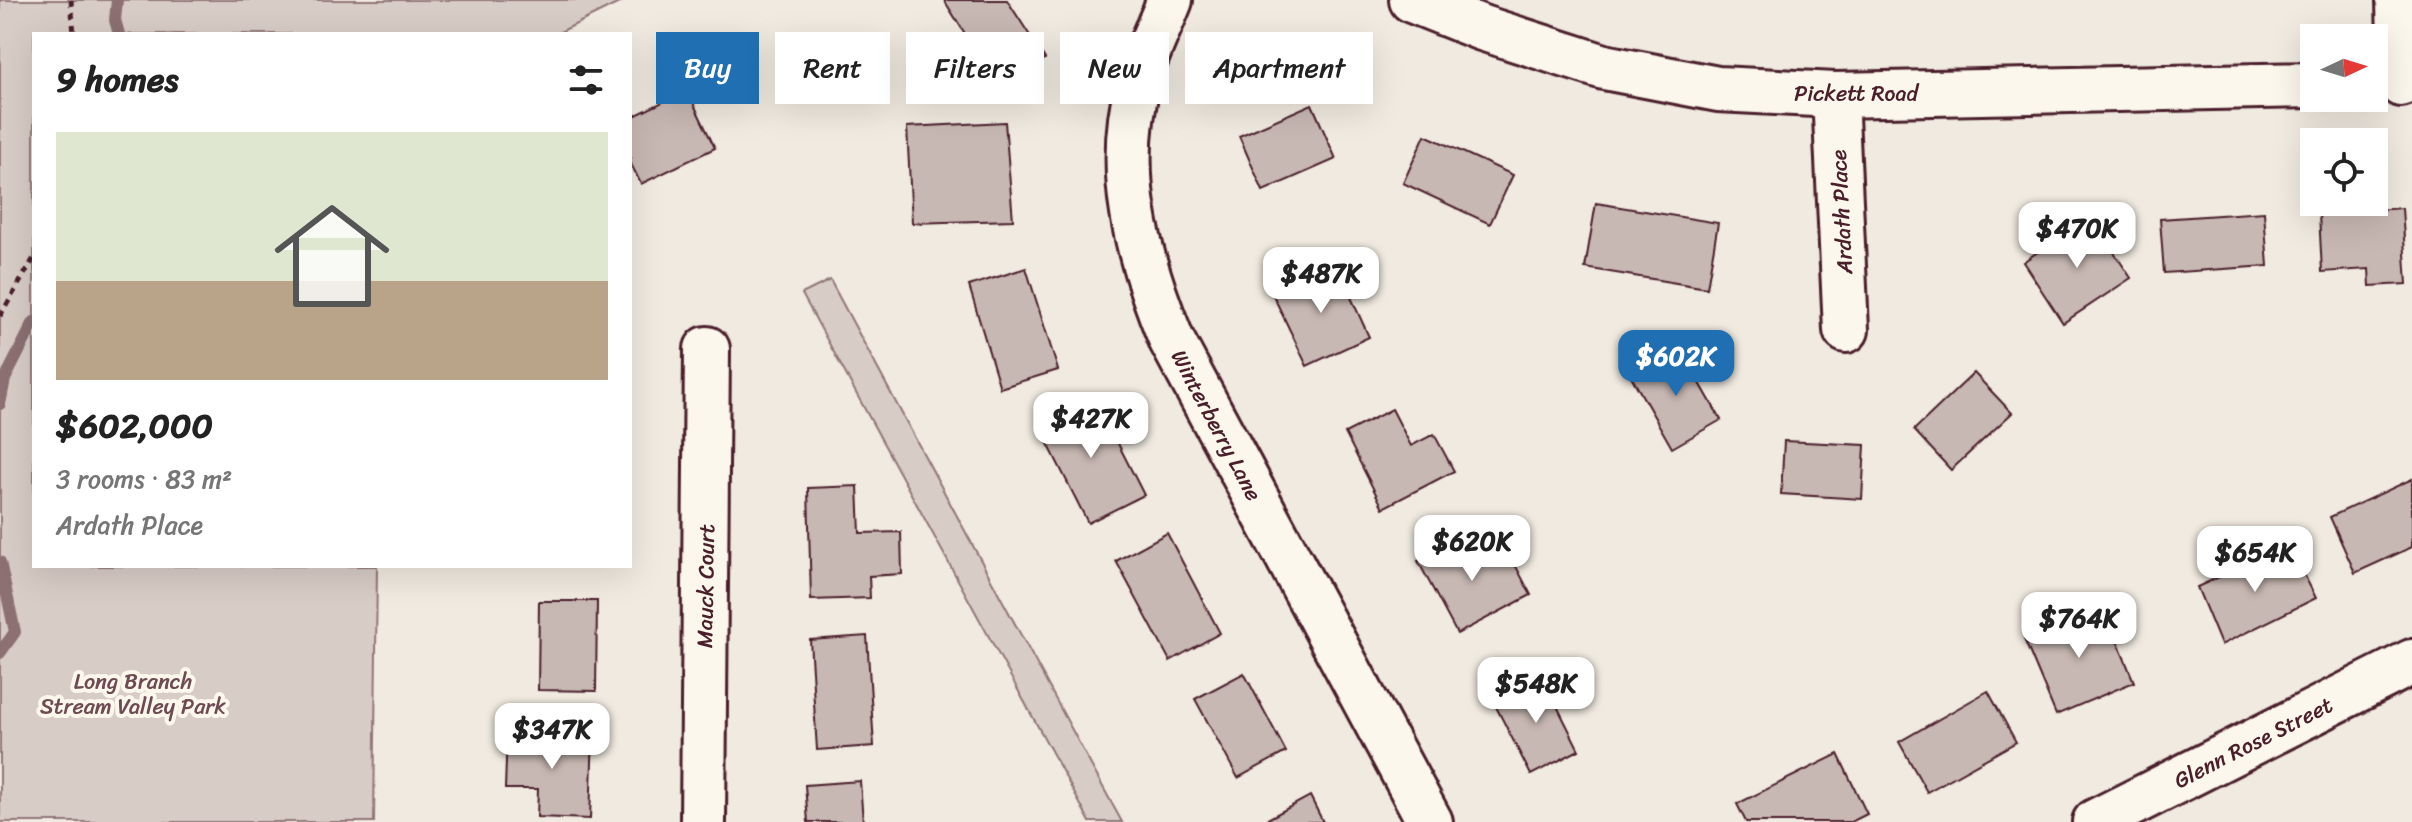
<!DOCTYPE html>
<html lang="en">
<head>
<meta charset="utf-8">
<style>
  :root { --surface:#fff; --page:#f2f2f2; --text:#222; --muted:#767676; --line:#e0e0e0; --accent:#1f6fb2 }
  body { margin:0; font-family:Sriracha,sans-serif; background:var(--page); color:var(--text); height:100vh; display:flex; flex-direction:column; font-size:30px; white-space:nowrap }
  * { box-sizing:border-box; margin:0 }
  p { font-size:26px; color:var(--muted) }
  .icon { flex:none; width:44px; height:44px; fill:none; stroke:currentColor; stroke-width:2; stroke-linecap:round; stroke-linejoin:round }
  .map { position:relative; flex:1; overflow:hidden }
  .sheet { position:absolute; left:32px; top:32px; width:600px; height:536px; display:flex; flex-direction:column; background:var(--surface); border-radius:0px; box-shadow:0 8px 32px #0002 }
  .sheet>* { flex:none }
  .top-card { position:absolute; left:656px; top:32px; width:760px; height:72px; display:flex; gap:16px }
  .needle { width:52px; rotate:86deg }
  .buttons { position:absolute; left:2300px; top:24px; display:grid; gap:16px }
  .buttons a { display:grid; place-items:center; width:88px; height:88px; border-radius:0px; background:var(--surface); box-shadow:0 8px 32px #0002; font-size:40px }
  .price { position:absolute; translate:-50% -68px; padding:0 18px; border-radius:16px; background:#fff; color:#222; font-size:26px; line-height:52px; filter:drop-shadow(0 2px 4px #0008) }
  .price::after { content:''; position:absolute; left:50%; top:48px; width:24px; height:18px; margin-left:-12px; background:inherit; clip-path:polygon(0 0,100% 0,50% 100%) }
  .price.selected { background:var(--accent); color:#fff }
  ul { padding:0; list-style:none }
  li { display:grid; align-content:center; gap:16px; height:424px; padding:0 24px }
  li+li { border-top:2px solid var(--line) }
  li span { display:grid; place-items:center; height:248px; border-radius:0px; color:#555 }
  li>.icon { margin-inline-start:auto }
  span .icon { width:144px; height:144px; fill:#fffc; stroke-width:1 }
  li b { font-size:34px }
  h2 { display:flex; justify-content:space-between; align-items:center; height:96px; padding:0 24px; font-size:34px }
  .chip { padding:0 28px; border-radius:0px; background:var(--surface); box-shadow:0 8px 32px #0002; font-size:28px; line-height:72px }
  .chip.selected { background:var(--accent); color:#fff }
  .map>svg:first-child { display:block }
  .green { fill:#d8ccc6; stroke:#917678; stroke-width:2 }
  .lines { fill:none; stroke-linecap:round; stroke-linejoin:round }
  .stream { stroke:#8c6f72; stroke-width:12 }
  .building { fill:#c8b8b3; stroke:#4a1f2b; stroke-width:2 }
  .minor-casing { stroke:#4a1f2b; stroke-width:50 }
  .path { stroke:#4a1f2b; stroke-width:5; stroke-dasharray:6 6; stroke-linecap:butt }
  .minor { stroke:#fbf7ec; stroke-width:44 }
  .labels { text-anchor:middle; stroke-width:8; stroke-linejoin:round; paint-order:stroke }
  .street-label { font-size:22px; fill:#4a1f2b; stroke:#fbf7ec }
  .park-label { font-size:22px; fill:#6e4a52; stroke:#fbf7ec }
</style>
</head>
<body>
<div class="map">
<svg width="2412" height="822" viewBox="0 0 2412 822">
  <rect width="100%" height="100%" fill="#f0eae0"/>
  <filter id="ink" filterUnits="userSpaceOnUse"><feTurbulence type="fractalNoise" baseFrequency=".0125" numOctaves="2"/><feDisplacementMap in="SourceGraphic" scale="16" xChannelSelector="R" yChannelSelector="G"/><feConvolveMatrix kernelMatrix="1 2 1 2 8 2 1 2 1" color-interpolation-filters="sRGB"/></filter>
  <g filter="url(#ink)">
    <!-- green -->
    <g class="green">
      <polygon points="0,0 625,0 556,34 34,34 34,566 377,566 374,822 0,822"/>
      <polygon points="830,280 1092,767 1122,822 1090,822 802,294"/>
    </g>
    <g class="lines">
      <!-- stream -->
      <g class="stream">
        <polyline points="117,0 115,20 119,34"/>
        <polyline points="0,404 5,379 34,322"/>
        <polyline points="0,562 15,632 0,653"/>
      </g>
    </g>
    <!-- building -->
    <g class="building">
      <polygon points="944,0 1007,0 1045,59 999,88"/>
      <polygon points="687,90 715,148 641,184 630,162 630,118"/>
      <polygon points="1312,104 1336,159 1263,191 1239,136"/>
      <polygon points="1005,122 1013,220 912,223 907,127"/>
      <polygon points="1425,135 1513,175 1490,224 1403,183"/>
      <polygon points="1596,203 1718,223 1707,288 1585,268"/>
      <polygon points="2402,208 2407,284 2370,286 2369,269 2322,272 2319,214"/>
      <polygon points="2264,212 2268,266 2164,273 2160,219"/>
      <polygon points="2090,216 2131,278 2063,323 2023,262"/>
      <polygon points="1336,264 1369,337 1307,366 1272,293"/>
      <polygon points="1026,268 1058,370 1000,388 969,286"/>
      <polygon points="1680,348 1721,420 1672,448 1631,376"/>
      <polygon points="1974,373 2012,413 1951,470 1914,430"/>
      <polygon points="1094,396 1144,495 1088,523 1038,424"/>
      <polygon points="1392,409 1411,446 1434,434 1454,471 1383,508 1345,433"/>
      <polygon points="1784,441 1865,445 1862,499 1781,494"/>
      <polygon points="2412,479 2412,547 2355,573 2330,517"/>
      <polygon points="858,486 860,533 901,532 902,574 869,576 870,598 811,600 808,488"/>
      <polygon points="1167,533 1220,633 1170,661 1116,561"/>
      <polygon points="1472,533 1489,566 1510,555 1531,595 1457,634 1418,561"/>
      <polygon points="2289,545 2316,598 2221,645 2197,587"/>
      <polygon points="539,601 597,601 596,691 538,690"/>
      <polygon points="2103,606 2134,682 2056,715 2024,639"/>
      <polygon points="867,636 874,746 817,750 810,640"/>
      <polygon points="1244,673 1286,752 1238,778 1195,699"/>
      <polygon points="1542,676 1579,750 1531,775 1493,701"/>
      <polygon points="1988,691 2016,742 1927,792 1899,742"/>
      <polygon points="507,731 593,733 590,819 537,817 538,789 505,789"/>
      <polygon points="1838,754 1867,814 1851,822 1746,822 1737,804"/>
      <polygon points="860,781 863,822 808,822 805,785"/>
      <polygon points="1310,796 1323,822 1262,822"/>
    </g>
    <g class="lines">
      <!-- minor casing -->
      <g class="minor-casing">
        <g id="minor">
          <path d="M 1170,0 C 1160,26 1146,52 1139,79 C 1114,171 1137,256 1172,341 L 1430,822"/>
          <polyline points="1412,0 1482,28 1604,67 1718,89 1835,95 2314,85"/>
          <polyline points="2399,0 2401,84"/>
          <polyline points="1835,95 1846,330"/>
          <polyline points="703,822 707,349"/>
          <polyline points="2095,822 2412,662"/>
        </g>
      </g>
      <!-- path -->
      <g class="path">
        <polyline points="71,0 74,34"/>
        <polyline points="0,316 34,258"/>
      </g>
      <!-- minor -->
      <use href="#minor" class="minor"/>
    </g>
  </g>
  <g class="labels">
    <!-- street labels -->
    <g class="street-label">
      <text x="1856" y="101">Pickett Road</text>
      <text transform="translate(1841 212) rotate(-93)" y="8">Ardath Place</text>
      <text transform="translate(1217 425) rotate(62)" y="8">Winterberry Lane</text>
      <text transform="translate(705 586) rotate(-89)" y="8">Mauck Court</text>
      <text transform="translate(2253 742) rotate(-27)" y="8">Glenn Rose Street</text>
    </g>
    <!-- park labels -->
    <g class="park-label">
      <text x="133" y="689">Long Branch<tspan x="133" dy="25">Stream Valley Park</tspan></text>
    </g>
  </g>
</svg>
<div class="buttons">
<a><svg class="needle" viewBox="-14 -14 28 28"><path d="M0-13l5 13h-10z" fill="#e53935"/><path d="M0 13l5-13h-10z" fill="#767676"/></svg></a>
<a><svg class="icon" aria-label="locate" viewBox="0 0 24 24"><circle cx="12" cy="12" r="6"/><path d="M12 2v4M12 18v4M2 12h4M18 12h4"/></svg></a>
</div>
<b class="price" style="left:2077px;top:270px">$470K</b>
<b class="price" style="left:1321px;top:315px">$487K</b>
<b class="price selected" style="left:1676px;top:398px">$602K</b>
<b class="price" style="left:1091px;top:460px">$427K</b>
<b class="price" style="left:1472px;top:583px">$620K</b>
<b class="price" style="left:2255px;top:594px">$654K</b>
<b class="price" style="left:2079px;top:660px">$764K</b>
<b class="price" style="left:1536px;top:725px">$548K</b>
<b class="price" style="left:552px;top:771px">$347K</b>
<div class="top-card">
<a class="chip selected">Buy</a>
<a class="chip">Rent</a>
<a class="chip">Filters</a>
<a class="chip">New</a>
<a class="chip">Apartment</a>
</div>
<section class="sheet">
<h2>9 homes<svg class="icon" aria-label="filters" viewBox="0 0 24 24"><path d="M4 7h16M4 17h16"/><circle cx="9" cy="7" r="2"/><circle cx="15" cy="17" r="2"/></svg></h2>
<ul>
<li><span style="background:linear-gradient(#dfe7d0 60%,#b9a48a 0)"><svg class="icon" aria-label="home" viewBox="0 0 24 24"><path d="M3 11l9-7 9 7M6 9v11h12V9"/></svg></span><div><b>$602,000</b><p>3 rooms · 83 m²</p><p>Ardath Place</p></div></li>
</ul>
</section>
</div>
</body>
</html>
